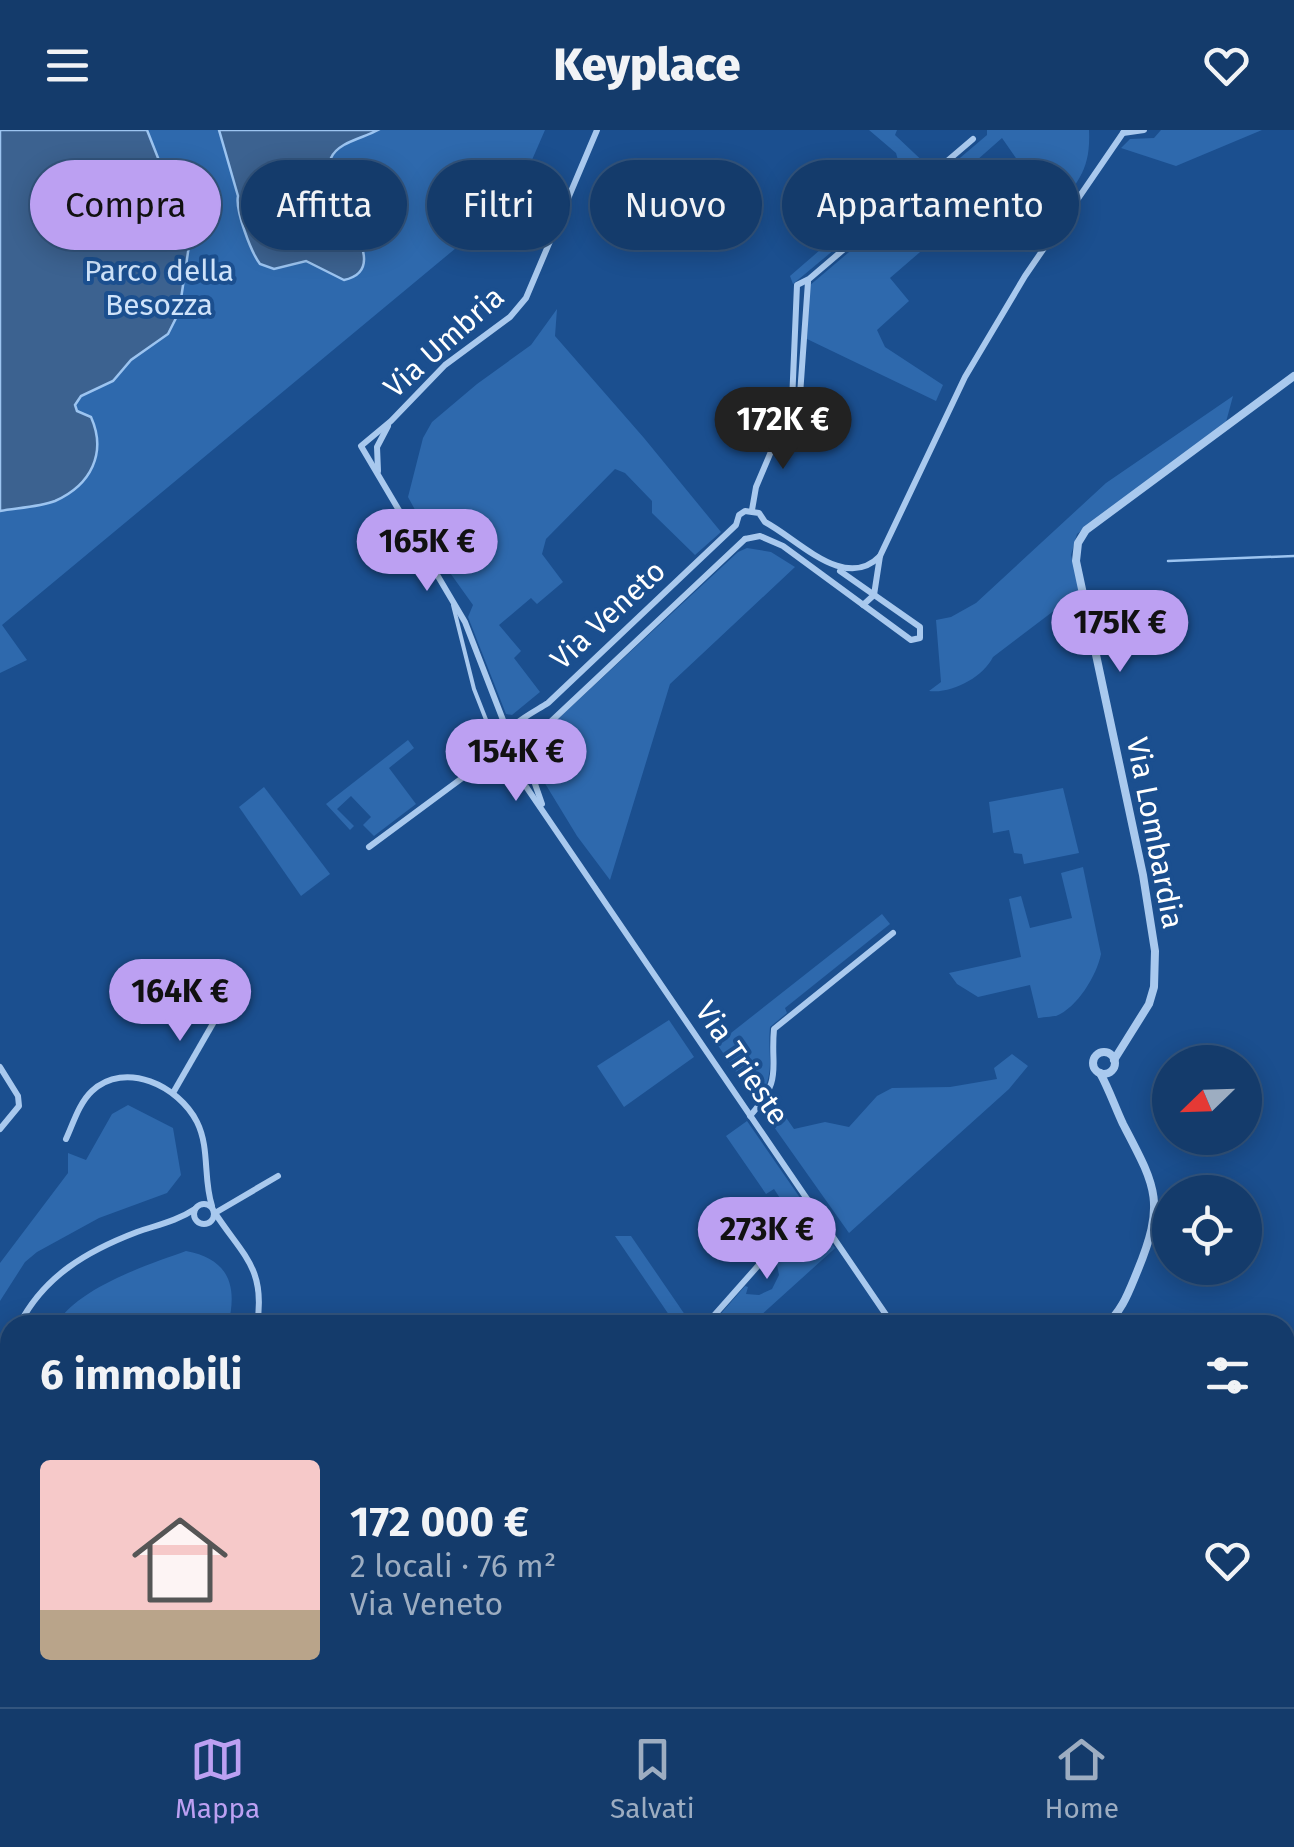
<!DOCTYPE html>
<html lang="it">
<head>
<meta charset="utf-8">
<style>
  :root { --surface:#143b6b; --page:#1d4271; --text:#f1f3f6; --muted:#9dadc1; --line:#33557e; --accent:#bca0f2 }
  body { margin:0; font-family:"Fira Sans",sans-serif; background:var(--page); color:var(--text); height:100vh; display:flex; flex-direction:column; font-size:38px; white-space:nowrap }
  * { box-sizing:border-box; margin:0 }
  p { font-size:32px; color:var(--muted) }
  .icon { flex:none; width:55px; height:55px; fill:none; stroke:currentColor; stroke-width:2; stroke-linecap:round; stroke-linejoin:round }
  .map { position:relative; flex:1; overflow:hidden }
  .side { position:absolute; left:0px; top:1185px; width:1295px; height:392px; display:flex; flex-direction:column; background:var(--surface); border-radius:30px 30px 0 0; box-shadow:0 5px 25px #0003,0 0 0 2px var(--line) }
  .side>* { flex:none }
  .guide { position:absolute; left:30px; top:30px; width:1235px; height:90px; display:flex; gap:20px }
  .needle { width:65px; rotate:247deg }
  .controls { position:absolute; left:1152px; top:915px; display:grid; gap:20px }
  .controls a { display:grid; place-items:center; width:110px; height:110px; border-radius:50%; background:var(--surface); box-shadow:0 5px 25px #0003,0 0 0 2px var(--line); font-size:50px }
  .price { position:absolute; translate:-50% -85px; padding:0 22px; border-radius:35px; background:var(--accent); color:#111; font-size:32px; line-height:65px; filter:drop-shadow(0 2px 5px #0008) }
  .price::after { content:''; position:absolute; left:50%; top:60px; width:30px; height:22px; margin-left:-15px; background:inherit; clip-path:polygon(0 0,100% 0,50% 100%) }
  .price.selected { background:#222; color:#fff }
  ul { padding:0; list-style:none }
  li { display:flex; align-items:center; gap:30px; height:250px; padding:0 40px }
  li span { display:grid; place-items:center; flex:none; width:280px; height:200px; border-radius:10px; color:#555 }
  li>.icon { margin-inline-start:auto }
  span .icon { width:120px; height:120px; fill:#fffc; stroke-width:1 }
  li b { font-size:42px }
  h2 { display:flex; justify-content:space-between; align-items:center; height:120px; padding:0 40px; font-size:42px }
  .tag { padding:0 35px; border-radius:45px; background:var(--surface); box-shadow:0 5px 25px #0003,0 0 0 2px var(--line); font-size:35px; line-height:90px }
  .tag.selected { background:var(--accent); color:#111 }
  header { display:flex; justify-content:space-between; align-items:center; height:130px; padding:0 40px; background:var(--surface); font-size:45px; font-weight:800 }
  .tab-bar { display:flex; justify-content:space-around; align-items:center; height:140px; border-top:2px solid var(--line); background:var(--surface); font-size:28px; color:var(--muted) }
  .tab-bar a { display:grid; justify-items:center; gap:5px }
  .tab-bar .selected { color:var(--accent) }
  .map>svg:first-child { display:block }
  .green { fill:#2e69ad }
  .water { fill:#3c6290; stroke:#9cc4f0; stroke-width:2.5 }
  .lines { fill:none; stroke-linecap:round; stroke-linejoin:round }
  .stream { stroke:#9cc4f0; stroke-width:2.5 }
  .pedestrian { stroke:#a9c9ee; stroke-width:4 }
  .minor { stroke:#a9c9ee; stroke-width:6 }
  .tertiary { stroke:#a9c9ee; stroke-width:8 }
  .secondary { stroke:#d6e6fa; stroke-width:8 }
  .labels { text-anchor:middle; stroke-width:8; stroke-linejoin:round; paint-order:stroke }
  .park-label { font-size:30px; fill:#cfe3fa; stroke:#1b4f8f }
  .street-label { font-size:30px; fill:#fff; stroke:#1b4f8f }
</style>
</head>
<body>
<header><svg class="icon" aria-label="menu" viewBox="0 0 24 24"><path d="M4 6h16M4 12h16M4 18h16"/></svg>Keyplace<svg class="icon" aria-label="heart" viewBox="0 0 24 24"><path d="M12 20l-8-8c-3-5 5-10 8-4 3-6 11-1 8 4z"/></svg></header>
<div class="map">
<svg width="1294" height="1577" viewBox="0 0 1294 1577">
  <rect width="100%" height="100%" fill="#1b4f8f"/>
  <!-- green -->
  <g class="green">
    <polygon points="0,0 545,0 515,69 2,495 27,530 0,543"/>
    <polygon points="869,0 897,0 895,5 931,39 793,154 790,146 903,48 896,23"/>
    <path d="M 987,0 L 1089,0 C 1091,41 1077,51 1055,84 L 1002,8 L 951,53 L 942,53 L 926,67 L 934,110 L 890,148 L 909,171 L 877,200 L 885,217 L 943,255 L 936,271 L 807,209 L 809,156 L 987,5 Z"/>
    <polygon points="1161,0 1262,0 1176,36 1121,18 1130,9 1154,8"/>
    <polygon points="557,179 555,206 644,308 721,402 695,425 652,383 652,371 625,343 615,339 546,409 542,424 563,452 537,474 531,468 499,495 521,521 514,528 540,562 512,585 506,584 468,487 473,475 448,440 408,367 423,308 432,292 477,254 531,215"/>
    <path d="M 1233,266 L 1226,292 L 1077,404 L 1071,425 L 1080,461 L 993,527 C 983,547 952,564 929,561 L 941,552 L 936,490 L 951,487 L 976,473 L 1106,353 Z"/>
    <polygon points="747,418 771,422 795,437 670,554 610,750 577,706 535,637 532,630 534,611 738,422"/>
    <polygon points="408,610 414,618 389,638 416,674 374,706 363,695 371,687 351,666 337,679 354,696 350,700 326,674"/>
    <polygon points="264,657 330,744 301,766 239,677"/>
    <polygon points="1063,658 1079,723 1024,734 1022,724 1014,723 1009,700 993,703 989,672"/>
    <path d="M 1083,737 L 1101,824 C 1097,845 1077,878 1056,886 C 1054,886 1039,888 1038,888 L 1030,855 L 978,867 L 957,854 L 949,843 L 1021,827 L 1009,769 L 1021,766 L 1030,798 L 1072,788 L 1061,743 Z"/>
    <path d="M 882,784 L 890,794 L 785,878 L 787,883 L 770,897 C 767,929 777,942 757,973 L 717,914 Z"/>
    <polygon points="669,890 694,927 624,977 597,936"/>
    <polygon points="1012,924 1028,936 1009,959 849,1103 762,980 771,966 794,999 825,992 849,997 877,966 892,958 950,957 997,949 994,938"/>
    <polygon points="128,975 173,998 181,1045 167,1063 99,1088 37,1122 25,1132 0,1171 0,1133 68,1043 68,1023 86,1030 112,984"/>
    <polygon points="747,991 805,1075 793,1088 774,1059 766,1064 726,1006"/>
    <polygon points="810,1083 835,1118 832,1121 750,1195 711,1195 745,1156 748,1157 746,1164 759,1165 772,1159 779,1145 776,1130 770,1132 769,1129"/>
    <polygon points="615,1106 631,1106 692,1195 676,1195"/>
    <path d="M 186,1121 C 229,1129 238,1156 228,1195 L 56,1195 C 77,1158 147,1135 186,1121 Z"/>
  </g>
  <!-- water -->
  <g class="water">
    <path d="M 0,0 L 147,0 L 190,109 L 179,182 L 168,204 L 131,230 L 113,251 L 81,266 L 75,275 L 77,281 L 91,287 C 107,323 91,355 55,371 C 39,377 17,378 0,381 Z"/>
    <path d="M 219,0 L 378,0 C 364,8 338,12 331,28 C 317,61 401,138 344,150 L 306,131 L 274,139 L 260,134 C 251,122 235,80 238,66 Z"/>
  </g>
  <g class="lines">
    <!-- stream -->
    <g class="stream">
      <polyline points="1168,431 1294,426"/>
      <polyline points="1285,1390 1294,1384"/>
      <polyline points="1171,1568 1177,1577"/>
      <polyline points="1045,1577 1063,1568"/>
    </g>
    <!-- pedestrian -->
    <polyline class="pedestrian" points="453,475 474,559 494,610 499,617"/>
    <!-- minor -->
    <g class="minor">
      <polyline points="1123,3 1144,0"/>
      <polyline points="786,293 799,279 808,152"/>
      <polyline points="378,341 377,317 388,296"/>
      <polyline points="752,380 756,357 792,272 797,155 809,149 973,9"/>
      <polyline points="745,409 760,406 783,416 911,510 920,508 920,497 840,441"/>
      <path d="M 880,426 C 845,462 799,410 765,392 L 759,383 L 745,381 L 739,385 L 736,395 L 548,573 C 529,585 506,595 499,617 L 893,1195"/>
      <polyline points="863,475 874,465 880,426 965,247 1025,146 1125,0"/>
      <polyline points="508,603 465,492 361,316 391,291 445,235 510,187 526,168 597,0"/>
      <polyline points="509,604 519,605 527,614"/>
      <polyline points="527,614 745,409"/>
      <polyline points="527,614 525,625 542,674"/>
      <polyline points="369,717 500,620"/>
      <polyline points="0,937 18,966 19,976 0,999"/>
      <polyline points="173,963 219,883"/>
      <path d="M 750,986 C 784,947 770,941 774,899 L 893,803"/>
      <path d="M 66,1009 C 73,994 79,973 92,961 C 125,930 179,956 197,992 C 210,1018 203,1049 212,1076"/>
      <circle cx="204" cy="1084" r="10"/>
      <path d="M 19,1195 C 44,1146 87,1121 137,1102 C 157,1095 177,1091 195,1079"/>
      <path d="M 257,1195 C 266,1138 243,1126 215,1083 L 278,1046"/>
      <polyline points="700,1195 710,1190 811,1076"/>
      <polyline points="10,1233 10,1235"/>
      <polyline points="0,1314 10,1268"/>
      <polyline points="1285,1340 1294,1347"/>
      <polyline points="0,1465 10,1460"/>
    </g>
    <!-- tertiary -->
    <g class="tertiary">
      <circle cx="1104" cy="933" r="11"/>
      <polyline points="1114,930 1149,874 1154,857 1155,821 1143,745 1076,431 1078,413 1086,400 1294,246"/>
      <path d="M 1100,943 C 1109,959 1115,977 1123,994 C 1156,1057 1166,1072 1137,1142 C 1129,1161 1122,1182 1105,1195"/>
    </g>
    <!-- secondary -->
    <g class="secondary">
      <polyline points="667,1568 671,1577"/>
      <polyline points="38,1577 73,1568"/>
      <polyline points="124,1577 164,1568 185,1574"/>
      <polyline points="224,1577 230,1568"/>
    </g>
  </g>
  <g class="labels">
    <!-- park labels -->
    <g class="park-label">
      <text x="159" y="151">Parco della<tspan x="159" dy="34">Besozza</tspan></text>
    </g>
    <!-- street labels -->
    <g class="street-label">
      <text transform="translate(444 212) rotate(-42)" y="10">Via Umbria</text>
      <text transform="translate(608 485) rotate(-43)" y="10">Via Veneto</text>
      <text transform="translate(1155 703) rotate(79)" y="10">Via Lombardia</text>
      <text transform="translate(742 933) rotate(56)" y="10">Via Trieste</text>
    </g>
  </g>
</svg>
<div class="controls">
<a><svg class="needle" viewBox="-14 -14 28 28"><path d="M0-13l5 13h-10z" fill="#e53935"/><path d="M0 13l5-13h-10z" fill="#9dadc1"/></svg></a>
<a><svg class="icon" aria-label="locate" viewBox="0 0 24 24"><circle cx="12" cy="12" r="6"/><path d="M12 2v4M12 18v4M2 12h4M18 12h4"/></svg></a>
</div>
<b class="price selected" style="left:783px;top:342px">172K €</b>
<b class="price" style="left:427px;top:464px">165K €</b>
<b class="price" style="left:1120px;top:545px">175K €</b>
<b class="price" style="left:516px;top:674px">154K €</b>
<b class="price" style="left:180px;top:914px">164K €</b>
<b class="price" style="left:767px;top:1152px">273K €</b>
<div class="guide">
<a class="tag selected">Compra</a>
<a class="tag">Affitta</a>
<a class="tag">Filtri</a>
<a class="tag">Nuovo</a>
<a class="tag">Appartamento</a>
</div>
<section class="side">
<h2>6 immobili<svg class="icon" aria-label="filters" viewBox="0 0 24 24"><path d="M4 7h16M4 17h16"/><circle cx="9" cy="7" r="2"/><circle cx="15" cy="17" r="2"/></svg></h2>
<ul>
<li><span style="background:linear-gradient(#f6c9c9 75%,#b9a48a 0)"><svg class="icon" aria-label="home" viewBox="0 0 24 24"><path d="M3 11l9-7 9 7M6 9v11h12V9"/></svg></span><div><b>172 000 €</b><p>2 locali · 76 m²</p><p>Via Veneto</p></div><svg class="icon" aria-label="heart" viewBox="0 0 24 24"><path d="M12 20l-8-8c-3-5 5-10 8-4 3-6 11-1 8 4z"/></svg></li>
</ul>
</section>
</div>
<nav class="tab-bar">
<a class="selected"><svg class="icon" aria-label="map" viewBox="0 0 24 24"><path d="M3 6l6-2 6 2 6-2v14l-6 2-6-2-6 2zM9 4v14M15 6v14"/></svg>Mappa</a>
<a><svg class="icon" aria-label="saved" viewBox="0 0 24 24"><path d="M7 4h10v16l-5-4-5 4z"/></svg>Salvati</a>
<a><svg class="icon" aria-label="home" viewBox="0 0 24 24"><path d="M3 11l9-7 9 7M6 9v11h12V9"/></svg>Home</a>
</nav>
</body>
</html>
